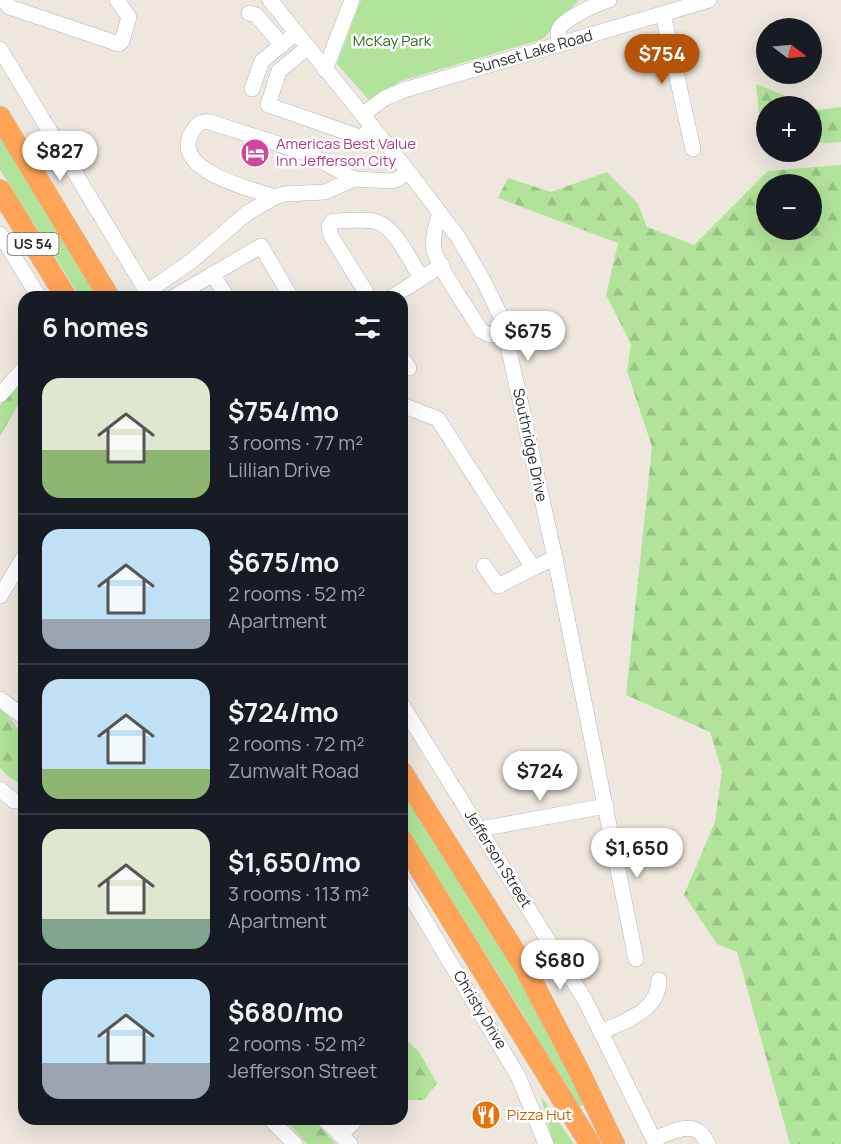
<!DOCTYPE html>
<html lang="en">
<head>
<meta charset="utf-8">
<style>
  :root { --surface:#171b24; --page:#20242c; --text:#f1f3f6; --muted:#9ea1a6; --line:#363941; --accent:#b45309 }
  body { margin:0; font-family:Manrope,sans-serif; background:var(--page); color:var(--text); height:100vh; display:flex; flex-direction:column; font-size:22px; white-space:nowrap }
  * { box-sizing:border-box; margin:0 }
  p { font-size:20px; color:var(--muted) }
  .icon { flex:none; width:33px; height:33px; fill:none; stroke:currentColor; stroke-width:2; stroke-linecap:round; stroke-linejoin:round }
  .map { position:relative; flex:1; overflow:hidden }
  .details { position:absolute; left:18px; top:291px; width:390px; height:834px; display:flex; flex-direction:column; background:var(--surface); border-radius:18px; box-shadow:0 6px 24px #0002 }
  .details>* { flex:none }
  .needle { width:39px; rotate:106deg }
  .buttons { position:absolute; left:756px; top:18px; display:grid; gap:12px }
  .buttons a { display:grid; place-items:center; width:66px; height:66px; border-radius:50%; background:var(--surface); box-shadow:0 6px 24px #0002; font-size:30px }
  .price { position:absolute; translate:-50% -51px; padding:0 14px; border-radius:21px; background:#fff; color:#222; font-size:20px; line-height:39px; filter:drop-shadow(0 2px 3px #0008) }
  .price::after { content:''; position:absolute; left:50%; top:36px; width:18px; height:14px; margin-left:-9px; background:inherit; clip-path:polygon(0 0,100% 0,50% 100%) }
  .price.selected { background:var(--accent); color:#fff }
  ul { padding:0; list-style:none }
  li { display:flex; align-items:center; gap:18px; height:150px; padding:0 24px }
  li+li { border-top:2px solid var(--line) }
  li span { display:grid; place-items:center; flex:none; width:168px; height:120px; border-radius:18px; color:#555 }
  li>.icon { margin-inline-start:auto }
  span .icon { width:72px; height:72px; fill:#fffc; stroke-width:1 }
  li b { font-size:26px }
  h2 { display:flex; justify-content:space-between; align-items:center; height:72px; padding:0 24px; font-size:26px }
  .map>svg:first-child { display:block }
  .grass { fill:#b1e49a }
  .forest { fill:url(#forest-firs); fill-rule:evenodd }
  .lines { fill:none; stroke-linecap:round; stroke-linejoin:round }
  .minor-casing { stroke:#b2b4bf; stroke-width:16 }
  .highway-casing { stroke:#c8c8c8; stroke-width:22 }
  .minor { stroke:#fff; stroke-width:15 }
  .highway { stroke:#ffa457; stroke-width:21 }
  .labels { text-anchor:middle; stroke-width:5; stroke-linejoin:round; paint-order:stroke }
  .shield { fill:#fff; stroke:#6b6b6b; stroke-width:1.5 }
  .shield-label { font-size:14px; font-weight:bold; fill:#2c2c2c }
  .park-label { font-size:15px; fill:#296a1a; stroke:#fff }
  .street-label { font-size:15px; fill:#2c2c2c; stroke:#fff }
  .hotel-label { font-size:15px; fill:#b23c85; stroke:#fff; text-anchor:start }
  .food-label { font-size:15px; fill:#c56008; stroke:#fff; text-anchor:start }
</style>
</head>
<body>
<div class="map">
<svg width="841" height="1144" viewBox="0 0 841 1144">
  <defs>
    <pattern id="forest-firs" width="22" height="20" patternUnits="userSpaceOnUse" patternTransform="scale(1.5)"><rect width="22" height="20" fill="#b1e49a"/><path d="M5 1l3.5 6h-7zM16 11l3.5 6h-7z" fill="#98c485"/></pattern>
  </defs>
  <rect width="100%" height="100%" fill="#ede7de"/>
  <!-- grass -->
  <g class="grass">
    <polygon points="361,0 579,0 543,39 401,81 370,101 337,64"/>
    <polygon points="0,130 103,297 80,297 0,170"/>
    <polygon points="402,781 525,982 587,1102 576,1109 527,1020 402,821"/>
    <polygon points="541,1096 574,1144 553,1144"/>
  </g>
  <!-- forest -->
  <g class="forest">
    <polygon points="756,84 811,106 766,106 766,125 760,123"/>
    <polygon points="812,107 819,110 841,107 841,142 823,143 812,139"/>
    <path d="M 841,165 L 841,1144 L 790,1144 L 737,952 L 717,944 L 684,895 L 715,822 L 722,771 L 710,732 L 626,695 L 652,447 L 627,371 L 631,344 L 606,295 L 618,243 L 498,198 L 508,178 L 551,192 L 607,172 L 638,204 L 647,227 L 694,245 L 768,171 ZM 812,184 L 812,230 L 766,230 L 766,184 Z"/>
    <polygon points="24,379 24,395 0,436 0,405"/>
    <path d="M 0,709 C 28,729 24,756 24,787 L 8,776 L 0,768 Z"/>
    <polygon points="402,1035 419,1052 437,1083 424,1100 402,1100"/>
    <polygon points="285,1119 312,1119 336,1144 307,1144"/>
  </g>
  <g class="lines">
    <!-- minor casing -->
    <g class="minor-casing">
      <g id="minor">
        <polyline points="4,0 9,7 119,44 122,41 129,17 117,0"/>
        <polyline points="270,0 408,171 458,237 484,282 502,319 555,558 636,959"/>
        <polyline points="249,13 256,15 282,45"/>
        <polyline points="663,14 693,149"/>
        <path d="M 560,43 C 559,39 557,34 559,29 C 565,18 597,4 609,0"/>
        <polyline points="308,47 279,71 268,105 357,136 362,137 373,127"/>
        <polyline points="0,49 150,297"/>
        <polyline points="325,70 352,0"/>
        <polyline points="252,89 262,61 296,33"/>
        <polyline points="363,114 385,98 404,90 709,0"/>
        <path d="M 275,197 C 251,189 169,170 192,132 C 197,124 200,121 210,122 L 309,154 L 354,179"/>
        <path d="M 440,213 C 436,225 432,237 434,250 C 439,269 470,312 481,331 L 490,335 L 505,334"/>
        <polyline points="0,234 39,297"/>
        <polyline points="212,274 227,297"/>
        <polyline points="147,292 194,259 247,213 275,197 284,194 325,192 354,179 392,181 398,179 408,171"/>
        <polyline points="174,297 261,246 291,297"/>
        <path d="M 369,297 L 331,236 L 329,226 L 333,221 C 347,221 364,218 377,222 C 395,227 411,262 421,278"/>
        <polyline points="392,297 442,265"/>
        <polyline points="402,358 409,368"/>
        <polyline points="0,395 24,368"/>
        <polyline points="402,405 438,419 533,568 555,558"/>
        <polyline points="484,566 498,586 533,568"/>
        <polyline points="0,596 24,557"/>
        <polyline points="0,699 24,717"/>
        <polyline points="402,705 585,1000 656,1144"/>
        <polyline points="0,789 14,801"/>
        <polyline points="480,829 606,806"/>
        <polyline points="402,882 518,1076 546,1144"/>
        <path d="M 601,1032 C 625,1021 659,1011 659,980"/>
        <polyline points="270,1119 295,1144"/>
        <polyline points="324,1119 350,1144"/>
        <polyline points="340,1135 353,1123 349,1119"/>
        <path d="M 654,1139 C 674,1131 696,1117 708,1144"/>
      </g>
    </g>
    <!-- highway casing -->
    <g class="highway-casing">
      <g id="highway">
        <polyline points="0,117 109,297"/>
        <polyline points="0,190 66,297"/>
        <polyline points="402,772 525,968 578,1069 614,1144"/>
        <polyline points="402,840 590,1144"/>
      </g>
    </g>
    <!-- minor -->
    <use href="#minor" class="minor"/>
    <!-- highway -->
    <use href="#highway" class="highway"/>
  </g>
  <!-- icons -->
  <defs>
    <g id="hotel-disc" transform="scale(1.5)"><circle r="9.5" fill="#d1479c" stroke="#fff"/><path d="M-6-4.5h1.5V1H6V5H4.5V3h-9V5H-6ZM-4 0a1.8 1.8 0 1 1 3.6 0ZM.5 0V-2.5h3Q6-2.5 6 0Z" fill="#fff"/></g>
    <g id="restaurant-disc" transform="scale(1.5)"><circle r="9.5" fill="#e8710a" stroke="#fff"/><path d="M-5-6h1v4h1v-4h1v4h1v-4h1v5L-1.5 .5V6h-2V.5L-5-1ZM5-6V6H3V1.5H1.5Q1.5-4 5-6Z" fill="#fff"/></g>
  </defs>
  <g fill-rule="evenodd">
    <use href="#hotel-disc" x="255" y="153"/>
    <use href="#restaurant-disc" x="486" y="1115"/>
  </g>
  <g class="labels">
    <!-- shield labels -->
    <rect class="shield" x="7.5" y="233" width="51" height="22" rx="4.5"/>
    <g class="shield-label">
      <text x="33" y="249">US 54</text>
    </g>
    <!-- park labels -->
    <g class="park-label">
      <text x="392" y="46">McKay Park</text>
    </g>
    <!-- street labels -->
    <g class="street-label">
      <text transform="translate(533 52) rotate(-16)" y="5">Sunset Lake Road</text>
      <text transform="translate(530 445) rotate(78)" y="5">Southridge Drive</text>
      <text transform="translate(498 859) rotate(58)" y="5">Jefferson Street</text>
      <text transform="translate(480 1010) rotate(59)" y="5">Christy Drive</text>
    </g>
    <!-- hotel labels -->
    <g class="hotel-label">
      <text x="276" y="149">Americas Best Value<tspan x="276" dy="17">Inn Jefferson City</tspan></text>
    </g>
    <!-- food labels -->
    <g class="food-label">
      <text x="507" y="1120">Pizza Hut</text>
    </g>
  </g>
</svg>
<div class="buttons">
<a><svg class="needle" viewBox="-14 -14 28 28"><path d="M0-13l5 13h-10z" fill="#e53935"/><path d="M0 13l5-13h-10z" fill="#9ea1a6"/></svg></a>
<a>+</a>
<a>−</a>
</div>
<b class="price selected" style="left:662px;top:85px">$754</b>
<b class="price" style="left:60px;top:182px">$827</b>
<b class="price" style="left:528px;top:362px">$675</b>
<b class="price" style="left:540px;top:802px">$724</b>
<b class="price" style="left:637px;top:879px">$1,650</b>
<b class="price" style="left:560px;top:991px">$680</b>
<section class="details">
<h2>6 homes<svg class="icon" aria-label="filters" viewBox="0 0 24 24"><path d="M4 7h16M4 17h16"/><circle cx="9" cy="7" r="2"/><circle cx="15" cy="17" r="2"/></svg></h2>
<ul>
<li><span style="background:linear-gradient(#dfe7d0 60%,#8fb573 0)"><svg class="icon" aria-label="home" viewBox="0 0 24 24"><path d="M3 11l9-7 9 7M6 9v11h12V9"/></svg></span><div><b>$754/mo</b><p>3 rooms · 77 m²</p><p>Lillian Drive</p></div></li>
<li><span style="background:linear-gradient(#bfe0f5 75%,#9aa5b1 0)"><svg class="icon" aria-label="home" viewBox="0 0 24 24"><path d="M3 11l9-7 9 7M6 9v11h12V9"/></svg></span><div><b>$675/mo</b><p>2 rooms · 52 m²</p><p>Apartment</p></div></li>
<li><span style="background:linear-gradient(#bfe0f5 75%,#8fb573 0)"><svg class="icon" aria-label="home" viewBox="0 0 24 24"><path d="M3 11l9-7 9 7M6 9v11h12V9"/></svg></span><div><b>$724/mo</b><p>2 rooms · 72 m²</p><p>Zumwalt Road</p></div></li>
<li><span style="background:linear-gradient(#dfe7d0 75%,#7fa58c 0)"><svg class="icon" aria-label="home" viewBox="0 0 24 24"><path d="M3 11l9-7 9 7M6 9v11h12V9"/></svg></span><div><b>$1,650/mo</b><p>3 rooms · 113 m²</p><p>Apartment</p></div></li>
<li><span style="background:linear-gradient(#bfe0f5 70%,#9aa5b1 0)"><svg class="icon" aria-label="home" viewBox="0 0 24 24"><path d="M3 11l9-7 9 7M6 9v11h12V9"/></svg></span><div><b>$680/mo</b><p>2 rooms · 52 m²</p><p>Jefferson Street</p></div></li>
</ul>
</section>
</div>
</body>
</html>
